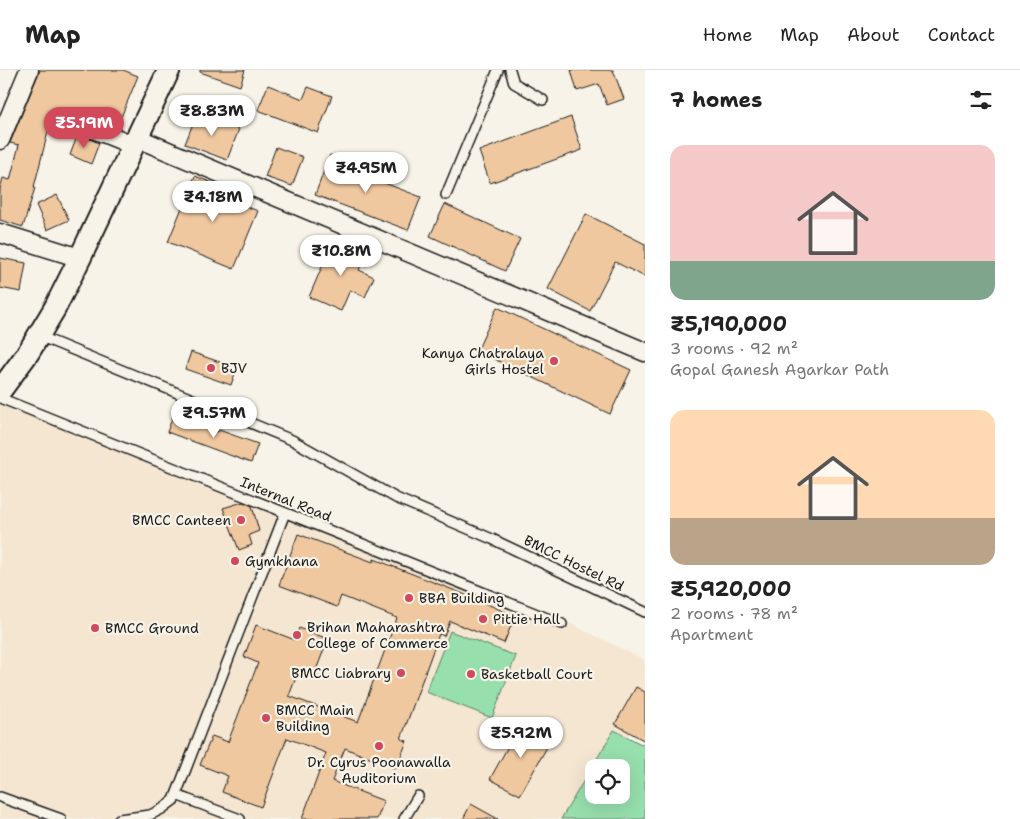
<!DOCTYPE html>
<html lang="en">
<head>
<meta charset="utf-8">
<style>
  :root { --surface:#fff; --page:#f6f6f6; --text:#222; --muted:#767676; --line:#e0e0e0; --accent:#d1495b }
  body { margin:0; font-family:"Shantell Sans",sans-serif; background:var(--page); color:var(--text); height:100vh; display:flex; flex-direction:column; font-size:19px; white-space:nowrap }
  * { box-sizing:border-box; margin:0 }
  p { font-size:16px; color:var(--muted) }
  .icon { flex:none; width:28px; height:28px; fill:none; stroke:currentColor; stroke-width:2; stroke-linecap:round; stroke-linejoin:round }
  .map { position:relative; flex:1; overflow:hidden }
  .panel { display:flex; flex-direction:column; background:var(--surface); width:375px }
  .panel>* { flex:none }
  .controls { position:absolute; left:585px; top:689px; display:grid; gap:10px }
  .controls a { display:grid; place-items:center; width:45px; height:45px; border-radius:10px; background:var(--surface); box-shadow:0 5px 20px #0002; font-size:25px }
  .price { position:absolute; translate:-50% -42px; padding:0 11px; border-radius:18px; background:#fff; color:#222; font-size:16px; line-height:32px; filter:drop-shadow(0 1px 2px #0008) }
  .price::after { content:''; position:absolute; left:50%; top:30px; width:15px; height:11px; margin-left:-8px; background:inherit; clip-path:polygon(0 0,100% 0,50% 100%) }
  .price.on { background:var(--accent); color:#fff }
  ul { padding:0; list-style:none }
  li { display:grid; align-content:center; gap:10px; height:265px; padding:0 25px }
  li span { display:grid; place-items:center; height:155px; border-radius:15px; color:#555 }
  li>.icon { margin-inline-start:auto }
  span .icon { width:90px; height:90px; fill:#fffc; stroke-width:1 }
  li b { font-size:21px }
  h2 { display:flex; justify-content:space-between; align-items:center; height:60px; padding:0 25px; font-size:21px }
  header { display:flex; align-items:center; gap:30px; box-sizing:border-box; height:70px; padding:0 25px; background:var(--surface); border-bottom:1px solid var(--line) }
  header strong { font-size:24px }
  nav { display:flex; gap:28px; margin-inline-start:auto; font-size:18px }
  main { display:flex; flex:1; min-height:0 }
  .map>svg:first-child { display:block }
  .built { fill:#f5e6d2 }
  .green { fill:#97dfad; stroke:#5a7e64; fill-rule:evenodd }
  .building { fill:#efc89f; stroke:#1c1c1c }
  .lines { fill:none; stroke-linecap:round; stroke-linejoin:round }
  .service-casing { stroke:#1c1c1c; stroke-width:12 }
  .minor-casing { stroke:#1c1c1c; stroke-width:21 }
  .tertiary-casing { stroke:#1c1c1c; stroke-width:25 }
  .service { stroke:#f7f3e8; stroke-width:9 }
  .minor { stroke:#f7f3e8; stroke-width:18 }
  .tertiary { stroke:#f7f3e8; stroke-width:21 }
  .poi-dot { fill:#d1495b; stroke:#f7f3e8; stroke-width:2 }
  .labels { text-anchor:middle; stroke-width:4.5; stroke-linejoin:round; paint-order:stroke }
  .poi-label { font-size:14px; fill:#1c1c1c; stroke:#f7f3e8; text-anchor:start }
  .street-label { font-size:14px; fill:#1c1c1c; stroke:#f7f3e8 }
</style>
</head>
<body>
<header>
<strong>Map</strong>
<nav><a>Home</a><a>Map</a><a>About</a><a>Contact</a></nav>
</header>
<main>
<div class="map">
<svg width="645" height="749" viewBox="0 0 645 749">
  <rect width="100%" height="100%" fill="#f7f3e8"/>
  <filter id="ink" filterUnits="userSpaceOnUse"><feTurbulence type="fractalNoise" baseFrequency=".02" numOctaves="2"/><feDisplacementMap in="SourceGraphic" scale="10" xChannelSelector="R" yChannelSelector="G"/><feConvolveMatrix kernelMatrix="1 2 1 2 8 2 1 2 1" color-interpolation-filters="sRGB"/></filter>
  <g filter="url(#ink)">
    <!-- built -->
    <polygon class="built" points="0,331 542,540 645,590 645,641 607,697 594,698 573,749 0,749"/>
    <!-- green -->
    <g class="green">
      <polygon points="450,561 516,586 492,648 426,622"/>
      <path d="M 614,660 L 645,676 L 645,749 L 561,749 ZM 594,698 L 621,698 L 621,725 L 594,725 Z"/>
    </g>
    <!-- building -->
    <g class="building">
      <polygon points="40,0 123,0 138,6 117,57 85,44 80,43 76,45 59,38 55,47 52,46 34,117 35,118 23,157 0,150 0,119 3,108 10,110 19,75 10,73"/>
      <polygon points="200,0 245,0 240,16 200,2"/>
      <polygon points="571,0 613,0 624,29 607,35 599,14 577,21"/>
      <polygon points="268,15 303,29 308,17 332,26 318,63 258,40"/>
      <polygon points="197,43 239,59 227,90 185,74"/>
      <polygon points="571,47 582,80 490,113 479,81"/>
      <polygon points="78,64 99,73 91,94 70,85"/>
      <polygon points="276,77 303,87 292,116 265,107"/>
      <polygon points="330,85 368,100 366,106 421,127 408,160 315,125"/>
      <polygon points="195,106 240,124 237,133 258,141 234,199 168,172"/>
      <polygon points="57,125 69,150 47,160 36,135"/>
      <polygon points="445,134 520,169 505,201 430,166"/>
      <polygon points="586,144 645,174 645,207 615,192 590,241 548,219"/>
      <polygon points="333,171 365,185 359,200 374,207 365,227 350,220 341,241 309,227"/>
      <polygon points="0,188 26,193 21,222 0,218"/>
      <polygon points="497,237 631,300 610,344 477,281"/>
      <polygon points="191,282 237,298 231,315 185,299"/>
      <polygon points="173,346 218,362 219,360 258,374 251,393 167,362"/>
      <polygon points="243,432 252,436 259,461 249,465 252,475 239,480 223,438"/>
      <polygon points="298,464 373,492 374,489 461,523 515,546 504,573 450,551 444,566 439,564 401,669 407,671 396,699 345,678 332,711 384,731 377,749 302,749 326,683 287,668 261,737 222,722 228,706 200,695 212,666 228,672 258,593 244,587 256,555 295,570 299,558 328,569 313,608 298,602 289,626 358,652 397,548 341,526 337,537 279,515"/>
      <polygon points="636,617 645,622 645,671 615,654"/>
      <polygon points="521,653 551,670 520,725 490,709"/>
      <polygon points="471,734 498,749 463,749"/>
    </g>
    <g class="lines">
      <!-- service casing -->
      <g class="service-casing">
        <g id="service">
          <polyline points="510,0 514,13 543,30"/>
          <polyline points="446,125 498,0"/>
          <polyline points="39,266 292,370 396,428 492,469 645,542"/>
          <polyline points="0,328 562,554"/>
          <polyline points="176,725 240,749"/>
          <polyline points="0,727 61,749"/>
          <polyline points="119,749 150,745 162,739 174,730 285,443"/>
          <polyline points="404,749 418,726"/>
        </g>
      </g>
      <!-- minor casing -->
      <g class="minor-casing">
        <g id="minor">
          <polyline points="81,54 133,75"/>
          <polyline points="137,68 645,282"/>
          <polyline points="0,70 29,0"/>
          <polyline points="0,163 80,188"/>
        </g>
      </g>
      <!-- tertiary casing -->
      <g class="tertiary-casing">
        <polyline id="tertiary" points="0,321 28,283 55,238 80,188 169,0"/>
      </g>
      <!-- service -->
      <use href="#service" class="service"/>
      <!-- minor -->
      <use href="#minor" class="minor"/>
      <!-- tertiary -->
      <use href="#tertiary" class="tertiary"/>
    </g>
  </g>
  <!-- markers -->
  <g class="poi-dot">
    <circle cx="554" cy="291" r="5"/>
    <circle cx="211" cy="298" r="5"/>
    <circle cx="241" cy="450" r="5"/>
    <circle cx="235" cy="491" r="5"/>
    <circle cx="409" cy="528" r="5"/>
    <circle cx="483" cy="549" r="5"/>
    <circle cx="95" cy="558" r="5"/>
    <circle cx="297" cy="565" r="5"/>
    <circle cx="401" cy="603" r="5"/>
    <circle cx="471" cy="604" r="5"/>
    <circle cx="266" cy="648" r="5"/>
    <circle cx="379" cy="676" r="5"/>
  </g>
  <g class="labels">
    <!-- poi labels -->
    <g class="poi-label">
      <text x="544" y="288" text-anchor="end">Kanya Chatralaya<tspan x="544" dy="16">Girls Hostel</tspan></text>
      <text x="221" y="303">BJV</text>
      <text x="231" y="455" text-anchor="end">BMCC Canteen</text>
      <text x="245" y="496">Gymkhana</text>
      <text x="419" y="533">BBA Building</text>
      <text x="493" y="554">Pittie Hall</text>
      <text x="307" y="562">Brihan Maharashtra<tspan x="307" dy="16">College of Commerce</tspan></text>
      <text x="105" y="563">BMCC Ground</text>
      <text x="391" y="608" text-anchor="end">BMCC Liabrary</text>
      <text x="481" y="609">Basketball Court</text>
      <text x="276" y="645">BMCC Main<tspan x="276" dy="16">Building</tspan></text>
      <text x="379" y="697" text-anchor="middle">Dr. Cyrus Poonawalla<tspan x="379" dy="16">Auditorium</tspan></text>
    </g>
    <!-- street labels -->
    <g class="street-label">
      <text transform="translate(286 429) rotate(22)" y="5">Internal Road</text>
      <text transform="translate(574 493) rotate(26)" y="5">BMCC Hostel Rd</text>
    </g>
  </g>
</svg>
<div class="controls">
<a><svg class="icon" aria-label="locate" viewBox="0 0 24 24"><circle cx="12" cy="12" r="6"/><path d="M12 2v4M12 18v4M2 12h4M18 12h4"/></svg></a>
</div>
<b class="price" style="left:212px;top:67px">₹8.83M</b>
<b class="price on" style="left:84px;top:79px">₹5.19M</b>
<b class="price" style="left:366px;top:124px">₹4.95M</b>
<b class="price" style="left:213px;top:153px">₹4.18M</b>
<b class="price" style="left:341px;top:207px">₹10.8M</b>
<b class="price" style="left:214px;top:369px">₹9.57M</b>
<b class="price" style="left:521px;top:689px">₹5.92M</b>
</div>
<section class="panel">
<h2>7 homes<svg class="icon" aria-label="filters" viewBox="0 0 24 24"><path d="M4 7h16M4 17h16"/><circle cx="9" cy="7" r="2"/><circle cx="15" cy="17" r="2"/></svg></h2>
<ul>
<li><span style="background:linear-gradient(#f6c9c9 75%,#7fa58c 0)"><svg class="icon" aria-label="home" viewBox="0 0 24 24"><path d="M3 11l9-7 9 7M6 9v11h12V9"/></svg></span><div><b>₹5,190,000</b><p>3 rooms · 92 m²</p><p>Gopal Ganesh Agarkar Path</p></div></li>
<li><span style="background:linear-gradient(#ffd9b3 70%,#b9a48a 0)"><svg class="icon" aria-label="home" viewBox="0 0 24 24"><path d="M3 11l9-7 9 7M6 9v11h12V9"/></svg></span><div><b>₹5,920,000</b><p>2 rooms · 78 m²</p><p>Apartment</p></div></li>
</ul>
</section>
</main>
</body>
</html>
